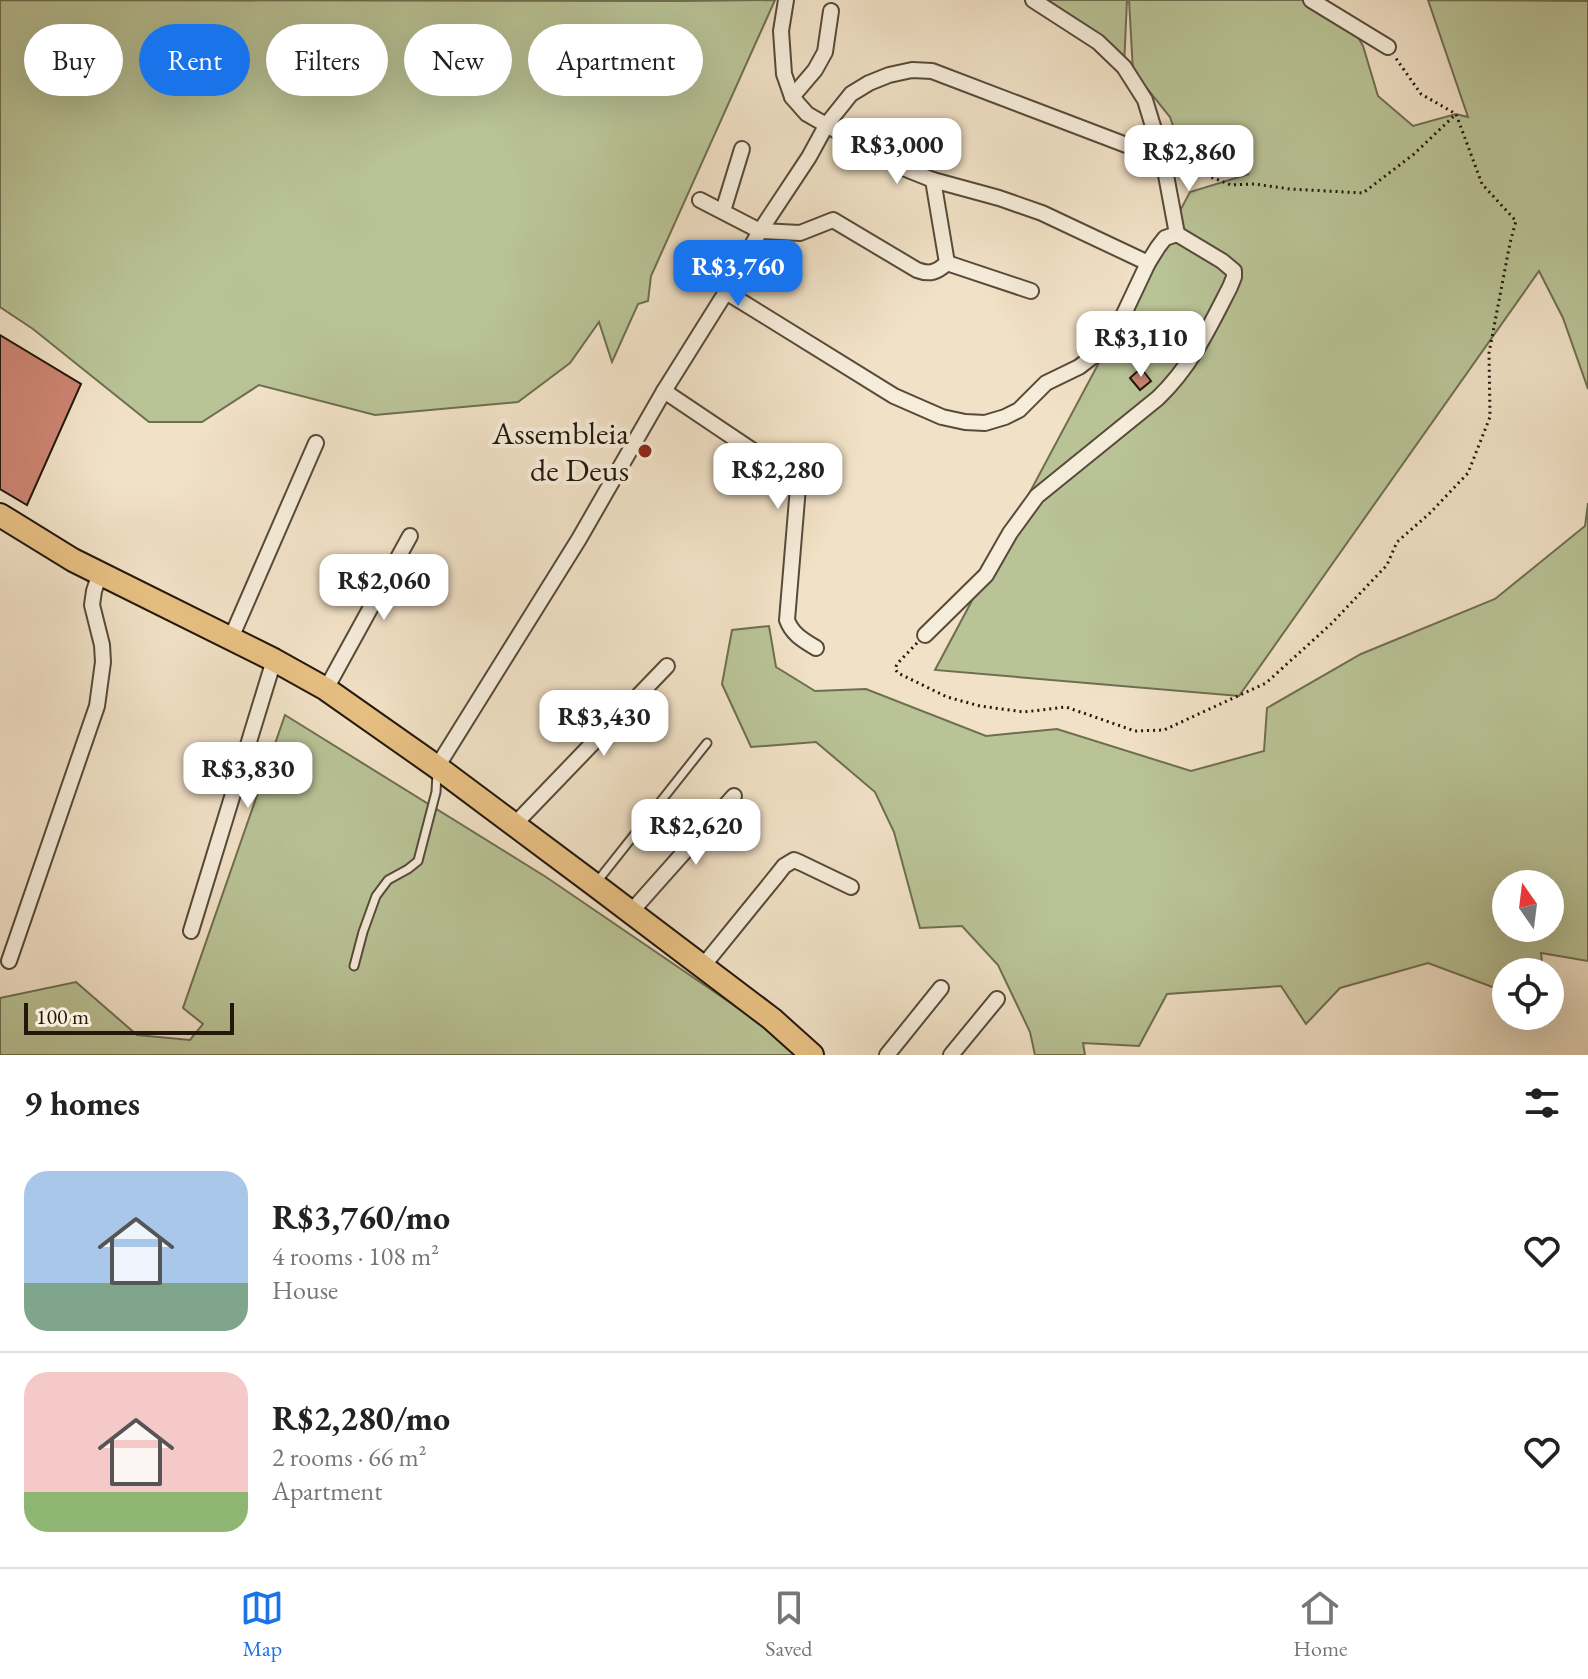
<!DOCTYPE html>
<html lang="en">
<head>
<meta charset="utf-8">
<style>
  :root { --surface:#fff; --page:#f6f6f6; --text:#222; --muted:#767676; --line:#e0e0e0; --accent:#1a73e8 }
  body { margin:0; font-family:"EB Garamond",serif; background:var(--page); color:var(--text); height:100vh; display:flex; flex-direction:column; font-size:30px; white-space:nowrap }
  * { box-sizing:border-box; margin:0 }
  p { font-size:26px; color:var(--muted) }
  .icon { flex:none; width:44px; height:44px; fill:none; stroke:currentColor; stroke-width:2; stroke-linecap:round; stroke-linejoin:round }
  .map { position:relative; height:1055px; overflow:hidden }
  .panel { display:flex; flex-direction:column; background:var(--surface); flex:1 }
  .panel>* { flex:none }
  .guide { position:absolute; left:24px; top:24px; width:800px; height:72px; display:flex; gap:16px }
  .needle { width:52px; rotate:346deg }
  .fabs { position:absolute; left:1492px; top:870px; display:grid; gap:16px }
  .fabs a { display:grid; place-items:center; width:72px; height:72px; border-radius:50%; background:var(--surface); box-shadow:0 8px 32px #0002; font-size:40px }
  .scale { position:absolute; left:24px; bottom:20px; width:210px; box-sizing:border-box; padding-left:8px; border:4px solid #22180c; border-top:0; font-size:22px; line-height:28px; white-space:nowrap; color:#22180c; -webkit-text-stroke:6px #f6ecda; paint-order:stroke }
  .price { position:absolute; translate:-50% -68px; padding:0 18px; border-radius:16px; background:#fff; color:#222; font-size:26px; line-height:52px; filter:drop-shadow(0 2px 4px #0008) }
  .price::after { content:''; position:absolute; left:50%; top:48px; width:24px; height:18px; margin-left:-12px; background:inherit; clip-path:polygon(0 0,100% 0,50% 100%) }
  .price.current { background:var(--accent); color:#fff }
  ul { padding:0; list-style:none }
  li { display:flex; align-items:center; gap:24px; height:200px; padding:0 24px }
  li+li { border-top:2px solid var(--line) }
  li span { display:grid; place-items:center; flex:none; width:224px; height:160px; border-radius:24px; color:#555 }
  li>.icon { margin-inline-start:auto }
  span .icon { width:96px; height:96px; fill:#fffc; stroke-width:1 }
  li b { font-size:34px }
  h2 { display:flex; justify-content:space-between; align-items:center; height:96px; padding:0 24px; font-size:34px }
  .pill { padding:0 28px; border-radius:36px; background:var(--surface); box-shadow:0 8px 32px #0002; font-size:28px; line-height:72px }
  .pill.current { background:var(--accent); color:#fff }
  .tab-bar { display:flex; justify-content:space-around; align-items:center; height:112px; border-top:2px solid var(--line); background:var(--surface); font-size:22px; color:var(--muted) }
  .tab-bar a { display:grid; justify-items:center; gap:4px }
  .tab-bar .current { color:var(--accent) }
  .map>svg:first-child { display:block }
  .green { fill:#b9c396; stroke:#6e6e51; stroke-width:2; fill-rule:evenodd }
  .building { fill:#cc8471; stroke:#22180c; stroke-width:2 }
  .lines { fill:none; stroke-linecap:round; stroke-linejoin:round }
  .service-casing { stroke:#564a3a; stroke-width:11 }
  .minor-casing { stroke:#564a3a; stroke-width:18 }
  .primary-casing { stroke:#22180c; stroke-width:26 }
  .path { stroke:#22180c; stroke-width:3; stroke-dasharray:2 4; stroke-linecap:butt }
  .service { stroke:#f6ecda; stroke-width:7 }
  .minor { stroke:#f6ecda; stroke-width:14 }
  .primary { stroke:#e8c083; stroke-width:22 }
  .poi-dot { fill:#8f2418; stroke:#f6ecda; stroke-width:3 }
  .labels { text-anchor:middle; stroke-width:8; stroke-linejoin:round; paint-order:stroke }
  .poi-label { font-size:32px; fill:#22180c; stroke:#f6ecda; text-anchor:end }
</style>
</head>
<body>
<div class="map">
<svg width="1588" height="1055" viewBox="0 0 1588 1055">
  <rect width="100%" height="100%" fill="#f1e1c6"/>
  <filter id="stains"><feTurbulence type="fractalNoise" baseFrequency=".0025" numOctaves="4"/><feColorMatrix values="0 0 0 0 .2 0 0 0 0 .09 0 0 0 0 .02 0 0 0 .5 -.17"/></filter>
  <radialGradient id="worn" r=".72"><stop offset=".6" stop-color="#630" stop-opacity="0"/><stop offset="1" stop-color="#630" stop-opacity=".3"/></radialGradient>
  <!-- green -->
  <g class="green">
    <polygon points="0,0 680,1 775,0 651,276 648,301 638,304 612,362 599,322 570,363 518,402 375,415 259,385 202,422 149,422 33,329 0,307"/>
    <polygon points="1033,0 1127,0 1124,67"/>
    <polygon points="1129,0 1313,0 1346,15 1363,46 1378,96 1413,126 1456,114 1468,117 1428,0 1588,1 1588,389 1563,318 1539,271 1239,696 935,670 1190,192 1249,174 1211,167 1181,149 1170,117 1133,71"/>
    <path d="M 1588,503 L 1588,961 L 1541,953 L 1543,972 L 1506,972 L 1506,992 L 1428,963 L 1340,988 L 1306,1024 L 1281,986 L 1167,994 L 1139,1046 L 1083,1043 L 1085,1055 L 1035,1055 L 1030,1032 L 998,965 L 962,926 L 920,928 L 894,832 L 875,792 L 816,742 L 751,747 L 722,684 L 732,630 L 769,626 L 776,667 L 815,691 L 866,689 L 986,736 L 1057,729 L 1191,771 L 1264,751 L 1267,708 L 1361,654 L 1495,599 L 1585,526 ZM 1506,884 L 1550,884 L 1550,928 L 1506,928 Z"/>
    <polygon points="285,715 546,877 807,1055 0,1055 0,998 76,982 137,1035 190,1040 203,1024 183,1008"/>
  </g>
  <!-- building -->
  <g class="building">
    <polygon points="0,335 81,384 27,505 0,489"/>
    <polygon points="1141,368 1151,381 1140,390 1130,378"/>
  </g>
  <g class="lines">
    <!-- service casing -->
    <g class="service-casing">
      <g id="service">
        <polyline points="596,883 707,743"/>
        <polyline points="354,966 363,932 376,896 388,880 408,869 418,861 436,792 437,773"/>
      </g>
    </g>
    <!-- minor casing -->
    <g class="minor-casing">
      <g id="minor">
        <polyline points="786,0 781,31 784,74 792,97 807,114 898,166 933,180 999,198 1042,213 1148,263"/>
        <polyline points="1033,0 1098,42 1124,67 1145,100 1163,159 1177,234"/>
        <polyline points="1311,0 1388,47"/>
        <polyline points="792,97 815,70 825,52 831,11"/>
        <path d="M 700,200 L 760,231 L 800,233 L 833,220 L 917,270 C 930,275 937,272 947,263 L 933,180"/>
        <polyline points="723,211 742,149"/>
        <polyline points="947,263 1031,291"/>
        <path d="M 726,292 L 894,396 L 942,417 L 965,422 L 985,423 L 1005,417 L 1019,410 L 1046,383 L 1079,367 L 1096,354 L 1122,318 L 1148,263 L 1158,247 L 1165,238 L 1177,234 L 1222,261 L 1234,271 L 1234,277 L 1230,287 C 1209,328 1192,365 1158,398 L 1037,496 L 1010,533 L 986,575 L 925,635"/>
        <path d="M 664,391 L 786,473 L 798,487 L 787,620 C 792,634 803,640 816,648"/>
        <polyline points="231,638 316,443"/>
        <polyline points="326,689 410,536"/>
        <polyline points="437,767 579,539 664,391 726,292 760,231 809,157 827,124 851,94 869,83 889,75 912,70 932,71 1163,159"/>
        <polyline points="514,825 667,666"/>
        <polyline points="630,913 734,796"/>
        <polyline points="191,931 274,660"/>
        <polyline points="9,961 97,706 103,662 102,645 92,605 94,591 100,573"/>
        <polyline points="703,966 777,875 784,866 794,860 801,863 851,887"/>
        <polyline points="887,1055 941,988"/>
        <polyline points="951,1055 997,999"/>
      </g>
    </g>
    <!-- primary casing -->
    <g class="primary-casing">
      <polyline id="primary" points="0,515 73,560 274,660 326,689 437,767 595,885 772,1019 812,1055"/>
    </g>
    <!-- path -->
    <g class="path">
      <polyline points="1178,164 1231,185 1254,184 1290,189 1363,193 1414,154 1456,114"/>
      <polyline points="917,643 897,664 895,669 898,673 947,697 980,706 1024,712 1066,707 1135,731 1164,730 1266,683 1331,624 1387,565 1397,542 1430,513 1468,473 1490,417 1489,353 1510,243 1516,221 1482,184 1456,114 1421,94 1395,57"/>
    </g>
    <!-- service -->
    <use href="#service" class="service"/>
    <!-- minor -->
    <use href="#minor" class="minor"/>
    <!-- primary -->
    <use href="#primary" class="primary"/>
  </g>
  <!-- markers -->
  <circle class="poi-dot" cx="645" cy="451" r="8"/>
  <g class="labels">
    <!-- poi labels -->
    <g class="poi-label">
      <text x="629" y="444">Assembleia<tspan x="629" dy="37">de Deus</tspan></text>
    </g>
  </g>
  <rect width="100%" height="100%" filter="url(#stains)"/>
  <rect width="100%" height="100%" fill="url(#worn)"/>
</svg>
<div class="fabs">
<a><svg class="needle" viewBox="-14 -14 28 28"><path d="M0-13l5 13h-10z" fill="#e53935"/><path d="M0 13l5-13h-10z" fill="#767676"/></svg></a>
<a><svg class="icon" aria-label="locate" viewBox="0 0 24 24"><circle cx="12" cy="12" r="6"/><path d="M12 2v4M12 18v4M2 12h4M18 12h4"/></svg></a>
</div>
<div class="scale">100 m</div>
<b class="price" style="left:897px;top:186px">R$3,000</b>
<b class="price" style="left:1189px;top:193px">R$2,860</b>
<b class="price current" style="left:738px;top:308px">R$3,760</b>
<b class="price" style="left:1141px;top:379px">R$3,110</b>
<b class="price" style="left:778px;top:511px">R$2,280</b>
<b class="price" style="left:384px;top:622px">R$2,060</b>
<b class="price" style="left:604px;top:758px">R$3,430</b>
<b class="price" style="left:248px;top:810px">R$3,830</b>
<b class="price" style="left:696px;top:867px">R$2,620</b>
<div class="guide">
<a class="pill">Buy</a>
<a class="pill current">Rent</a>
<a class="pill">Filters</a>
<a class="pill">New</a>
<a class="pill">Apartment</a>
</div>
</div>
<section class="panel">
<h2>9 homes<svg class="icon" aria-label="filters" viewBox="0 0 24 24"><path d="M4 7h16M4 17h16"/><circle cx="9" cy="7" r="2"/><circle cx="15" cy="17" r="2"/></svg></h2>
<ul>
<li><span style="background:linear-gradient(#a9c7e8 70%,#7fa58c 0)"><svg class="icon" aria-label="home" viewBox="0 0 24 24"><path d="M3 11l9-7 9 7M6 9v11h12V9"/></svg></span><div><b>R$3,760/mo</b><p>4 rooms · 108 m²</p><p>House</p></div><svg class="icon" aria-label="heart" viewBox="0 0 24 24"><path d="M12 20l-8-8c-3-5 5-10 8-4 3-6 11-1 8 4z"/></svg></li>
<li><span style="background:linear-gradient(#f6c9c9 75%,#8fb573 0)"><svg class="icon" aria-label="home" viewBox="0 0 24 24"><path d="M3 11l9-7 9 7M6 9v11h12V9"/></svg></span><div><b>R$2,280/mo</b><p>2 rooms · 66 m²</p><p>Apartment</p></div><svg class="icon" aria-label="heart" viewBox="0 0 24 24"><path d="M12 20l-8-8c-3-5 5-10 8-4 3-6 11-1 8 4z"/></svg></li>
</ul>
</section>
<nav class="tab-bar">
<a class="current"><svg class="icon" aria-label="map" viewBox="0 0 24 24"><path d="M3 6l6-2 6 2 6-2v14l-6 2-6-2-6 2zM9 4v14M15 6v14"/></svg>Map</a>
<a><svg class="icon" aria-label="saved" viewBox="0 0 24 24"><path d="M7 4h10v16l-5-4-5 4z"/></svg>Saved</a>
<a><svg class="icon" aria-label="home" viewBox="0 0 24 24"><path d="M3 11l9-7 9 7M6 9v11h12V9"/></svg>Home</a>
</nav>
</body>
</html>
